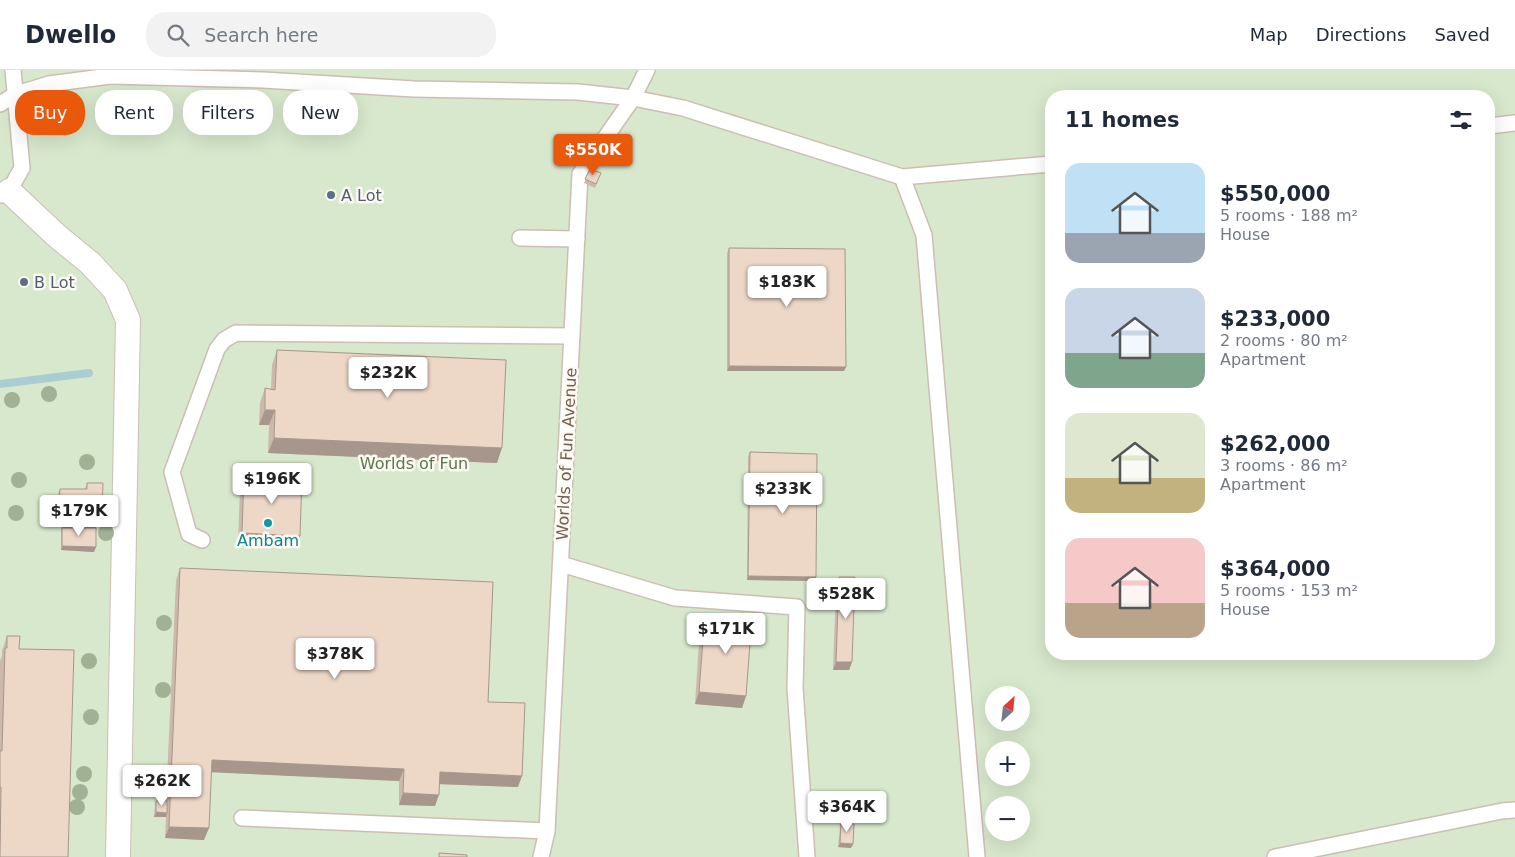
<!DOCTYPE html>
<html lang="en">
<head>
<meta charset="utf-8">
<style>
  :root { --surface:#fff; --page:#f2f2f3; --text:#1f2937; --muted:#747a83; --line:#e0e1e3; --accent:#ea580c }
  body { margin:0; font-family:"DejaVu Sans",sans-serif; background:var(--page); color:var(--text); height:100vh; display:flex; flex-direction:column; font-size:19px; white-space:nowrap }
  * { box-sizing:border-box; margin:0 }
  p { font-size:16px; color:var(--muted) }
  .icon { flex:none; width:28px; height:28px; fill:none; stroke:currentColor; stroke-width:2; stroke-linecap:round; stroke-linejoin:round }
  .map { position:relative; flex:1; overflow:hidden }
  .panel { position:absolute; left:1045px; top:20px; width:450px; height:570px; display:flex; flex-direction:column; background:var(--surface); border-radius:20px; box-shadow:0 5px 20px #0002 }
  .panel>* { flex:none }
  .top-card { position:absolute; left:15px; top:20px; width:475px; height:45px; display:flex; gap:10px }
  .needle { width:32px; rotate:27deg }
  .tools { position:absolute; left:985px; top:616px; display:grid; gap:10px }
  .tools a { display:grid; place-items:center; width:45px; height:45px; border-radius:50%; background:var(--surface); box-shadow:0 5px 20px #0002; font-size:25px }
  .price { position:absolute; translate:-50% -42px; padding:0 11px; border-radius:5px; background:#fff; color:#222; font-size:16px; line-height:32px; filter:drop-shadow(0 1px 2px #0008) }
  .price::after { content:''; position:absolute; left:50%; top:30px; width:15px; height:11px; margin-left:-8px; background:inherit; clip-path:polygon(0 0,100% 0,50% 100%) }
  .price.active { background:var(--accent); color:#fff }
  ul { padding:0; list-style:none }
  li { display:flex; align-items:center; gap:15px; height:125px; padding:0 20px }
  li span { display:grid; place-items:center; flex:none; width:140px; height:100px; border-radius:15px; color:#555 }
  li>.icon { margin-inline-start:auto }
  span .icon { width:60px; height:60px; fill:#fffc; stroke-width:1 }
  li b { font-size:21px }
  h2 { display:flex; justify-content:space-between; align-items:center; height:60px; padding:0 20px; font-size:21px }
  .pill { padding:0 18px; border-radius:20px; background:var(--surface); box-shadow:0 5px 20px #0002; font-size:18px; line-height:45px }
  .pill.active { background:var(--accent); color:#fff }
  header { display:flex; align-items:center; gap:30px; box-sizing:border-box; height:70px; padding:0 25px; background:var(--surface); border-bottom:1px solid var(--line) }
  header strong { font-size:24px }
  nav { display:flex; gap:28px; margin-inline-start:auto; font-size:18px }
  .search { width:350px; height:45px; background:var(--page); display:flex; align-items:center; gap:12px; box-sizing:border-box; padding:0 18px; border-radius:20px; color:var(--muted); font-size:19px }
  .map>svg:first-child { display:block }
  .green { fill:#d7e8cc; fill-rule:evenodd }
  .lines { fill:none; stroke-linecap:round; stroke-linejoin:round }
  .stream { stroke:#aacdd4; stroke-width:8 }
  .service-casing { stroke:#ccbeb3; stroke-width:18 }
  .pedestrian-casing { stroke:#ccbeb3; stroke-width:26 }
  .service { stroke:#fff; stroke-width:15 }
  .pedestrian { stroke:#fff; stroke-width:24 }
  .tree { fill:#a1b194 }
  .wall { fill:#ccb9ab }
  .shaded-wall { fill:#a6968b }
  .building { fill:#edd7c7; stroke:#a6968b }
  .service-dot { fill:#5c6f8a; stroke:#fdfaf3; stroke-width:2 }
  .culture-dot { fill:#0f9aa8; stroke:#fdfaf3; stroke-width:2 }
  .labels { text-anchor:middle; stroke-width:5; stroke-linejoin:round; paint-order:stroke }
  .service-label { font-size:16px; fill:#4e5e75; stroke:#fdfaf3; text-anchor:start }
  .street-label { font-size:16px; fill:#745e51; stroke:#fdfaf3 }
  .park-label { font-size:16px; fill:#57784b; stroke:#fdfaf3 }
  .culture-label { font-size:16px; fill:#0d838f; stroke:#fdfaf3 }
</style>
</head>
<body>
<header>
<strong>Dwello</strong>
<div class="search"><svg class="icon" aria-label="search" viewBox="0 0 24 24"><circle cx="10" cy="10" r="6"/><path d="M15 15l6 6"/></svg>Search here</div>
<nav><a>Map</a><a>Directions</a><a>Saved</a></nav>
</header>
<div class="map">
<svg width="1515" height="787" viewBox="0 0 1515 787">
  <rect width="100%" height="100%" fill="#fbf6ed"/>
  <!-- green -->
  <path class="green" d="M 0,0 L 1515,0 L 1515,787 L 0,787 ZM 1051,26 L 1489,26 L 1489,584 L 1051,584 ZM 994,625 L 1021,625 L 1021,652 L 994,652 ZM 994,680 L 1021,680 L 1021,708 L 994,708 ZM 994,735 L 1021,735 L 1021,762 L 994,762 Z"/>
  <g class="lines">
    <!-- stream -->
    <polyline class="stream" points="0,314 89,303"/>
    <!-- service casing -->
    <g class="service-casing">
      <g id="service">
        <polyline points="0,34 16,24 49,14 110,6 263,10 414,19 578,22 633,28 683,38 902,107 1051,94"/>
        <polyline points="1489,56 1515,53"/>
        <polyline points="902,107 924,165 977,787"/>
        <polyline points="1,125 9,121 22,98 13,0"/>
        <polyline points="520,168 577,169"/>
        <polyline points="202,470 189,464 172,402 217,279 224,270 236,263 572,266"/>
        <polyline points="561,494 675,528 797,537 795,618 807,787"/>
        <polyline points="242,748 547,761"/>
        <polyline points="541,787 547,761 580,104 633,28 647,0"/>
        <polyline points="1275,787 1502,741 1515,740"/>
      </g>
    </g>
    <!-- pedestrian casing -->
    <g class="pedestrian-casing">
      <polyline id="pedestrian" points="9,121 57,166 90,193 115,220 128,250 118,787"/>
    </g>
    <!-- service -->
    <use href="#service" class="service"/>
    <!-- pedestrian -->
    <use href="#pedestrian" class="pedestrian"/>
  </g>
  <!-- trees -->
  <g class="tree">
    <circle cx="49" cy="324" r="8"/>
    <circle cx="12" cy="330" r="8"/>
    <circle cx="87" cy="392" r="8"/>
    <circle cx="19" cy="410" r="8"/>
    <circle cx="16" cy="443" r="8"/>
    <circle cx="106" cy="463" r="8"/>
    <circle cx="164" cy="553" r="8"/>
    <circle cx="89" cy="591" r="8"/>
    <circle cx="163" cy="620" r="8"/>
    <circle cx="91" cy="647" r="8"/>
    <circle cx="84" cy="704" r="8"/>
    <circle cx="80" cy="722" r="8"/>
    <circle cx="77" cy="737" r="8"/>
  </g>
  <!-- wall -->
  <g class="wall">
    <polygon points="590,99 601,103 595,118 584,113"/>
    <polygon points="729,178 846,297 844,301 727,301 727,183"/>
    <polygon points="277,280 497,393 268,383 269,355 259,355 260,333 265,318 271,319 272,295"/>
    <polygon points="750,382 815,511 747,510 748,387"/>
    <polygon points="244,404 296,478 238,475 240,416"/>
    <polygon points="87,413 102,439 100,447 97,447 94,482 61,480 61,446 56,444 57,427 60,419 85,419"/>
    <polygon points="180,498 488,632 518,717 439,714 435,736 399,735 399,711 211,702 204,770 165,768 166,747 154,747 155,735 156,731 166,731 176,510"/>
    <polygon points="839,507 852,592 849,600 833,600 836,515"/>
    <polygon points="705,544 746,626 742,638 695,634 700,556"/>
    <polygon points="7,566 19,579 0,787 0,591 2,586 2,581"/>
    <polygon points="841,752 853,774 851,778 838,777 840,757"/>
  </g>
  <!-- shaded-wall -->
  <g class="shaded-wall">
    <polygon points="729,296 846,297 844,301 727,301"/>
    <polygon points="265,340 275,340 269,355 259,355"/>
    <polygon points="274,368 502,378 497,393 268,383"/>
    <polygon points="98,439 102,439 100,447 95,447"/>
    <polygon points="64,454 97,454 94,462 62,458"/>
    <polygon points="242,463 300,466 296,478 238,475"/>
    <polygon points="62,476 96,477 94,482 61,480"/>
    <polygon points="748,506 816,507 815,511 747,510"/>
    <polygon points="836,592 852,592 849,600 833,600"/>
    <polygon points="699,622 746,626 742,638 695,634"/>
    <polygon points="212,690 404,699 399,711 207,702"/>
    <polygon points="440,702 522,706 518,717 436,714"/>
    <polygon points="403,723 439,725 435,736 399,735"/>
    <polygon points="156,742 167,743 166,747 154,747"/>
    <polygon points="169,757 209,758 204,770 165,768"/>
    <polygon points="840,773 853,774 851,778 838,777"/>
  </g>
  <!-- building -->
  <g class="building">
    <polygon points="590,99 601,103 596,114 585,109"/>
    <polygon points="729,178 845,179 846,297 729,296"/>
    <polygon points="277,280 506,290 502,378 274,368 275,340 265,340 265,318 275,320"/>
    <polygon points="750,382 817,384 816,507 748,506"/>
    <polygon points="244,404 302,406 300,466 242,463"/>
    <polygon points="87,413 103,413 102,439 98,439 97,454 64,454 64,437 59,436 60,419 87,419"/>
    <polygon points="62,458 96,458 96,477 62,476"/>
    <polygon points="180,498 493,512 488,632 525,633 522,706 440,702 439,725 403,723 404,699 212,690 209,758 169,757"/>
    <polygon points="839,507 855,507 852,592 836,592"/>
    <polygon points="705,544 752,547 746,626 699,622"/>
    <polygon points="7,566 20,566 19,579 74,580 68,787 0,787 1,717 0,717 0,681 2,681 5,578 7,578"/>
    <polygon points="156,731 167,731 167,743 156,742"/>
    <polygon points="841,752 854,754 853,774 840,773"/>
    <polygon points="439,783 467,785 467,787 439,787"/>
  </g>
  <!-- markers -->
  <g class="service-dot">
    <circle cx="331" cy="125" r="5"/>
    <circle cx="24" cy="212" r="5"/>
  </g>
  <circle class="culture-dot" cx="268" cy="453" r="5"/>
  <g class="labels">
    <!-- service labels -->
    <g class="service-label">
      <text x="341" y="131">A Lot</text>
      <text x="34" y="218">B Lot</text>
    </g>
    <!-- street labels -->
    <g class="street-label">
      <text transform="translate(566 384) rotate(-87)" y="6">Worlds of Fun Avenue</text>
    </g>
    <!-- park labels -->
    <g class="park-label">
      <text x="414" y="399">Worlds of Fun</text>
    </g>
    <!-- culture labels -->
    <g class="culture-label">
      <text x="268" y="476">Ambam</text>
    </g>
  </g>
</svg>
<div class="tools">
<a><svg class="needle" viewBox="-14 -14 28 28"><path d="M0-13l5 13h-10z" fill="#e53935"/><path d="M0 13l5-13h-10z" fill="#747a83"/></svg></a>
<a>+</a>
<a>−</a>
</div>
<b class="price active" style="left:593px;top:106px">$550K</b>
<b class="price" style="left:787px;top:238px">$183K</b>
<b class="price" style="left:388px;top:329px">$232K</b>
<b class="price" style="left:272px;top:435px">$196K</b>
<b class="price" style="left:783px;top:445px">$233K</b>
<b class="price" style="left:79px;top:467px">$179K</b>
<b class="price" style="left:846px;top:550px">$528K</b>
<b class="price" style="left:726px;top:585px">$171K</b>
<b class="price" style="left:335px;top:610px">$378K</b>
<b class="price" style="left:162px;top:737px">$262K</b>
<b class="price" style="left:847px;top:763px">$364K</b>
<div class="top-card">
<a class="pill active">Buy</a>
<a class="pill">Rent</a>
<a class="pill">Filters</a>
<a class="pill">New</a>
</div>
<section class="panel">
<h2>11 homes<svg class="icon" aria-label="filters" viewBox="0 0 24 24"><path d="M4 7h16M4 17h16"/><circle cx="9" cy="7" r="2"/><circle cx="15" cy="17" r="2"/></svg></h2>
<ul>
<li><span style="background:linear-gradient(#bfe0f5 70%,#9aa5b1 0)"><svg class="icon" aria-label="home" viewBox="0 0 24 24"><path d="M3 11l9-7 9 7M6 9v11h12V9"/></svg></span><div><b>$550,000</b><p>5 rooms · 188 m²</p><p>House</p></div></li>
<li><span style="background:linear-gradient(#c9d6e8 65%,#7fa58c 0)"><svg class="icon" aria-label="home" viewBox="0 0 24 24"><path d="M3 11l9-7 9 7M6 9v11h12V9"/></svg></span><div><b>$233,000</b><p>2 rooms · 80 m²</p><p>Apartment</p></div></li>
<li><span style="background:linear-gradient(#dfe7d0 65%,#c2b280 0)"><svg class="icon" aria-label="home" viewBox="0 0 24 24"><path d="M3 11l9-7 9 7M6 9v11h12V9"/></svg></span><div><b>$262,000</b><p>3 rooms · 86 m²</p><p>Apartment</p></div></li>
<li><span style="background:linear-gradient(#f6c9c9 65%,#b9a48a 0)"><svg class="icon" aria-label="home" viewBox="0 0 24 24"><path d="M3 11l9-7 9 7M6 9v11h12V9"/></svg></span><div><b>$364,000</b><p>5 rooms · 153 m²</p><p>House</p></div></li>
</ul>
</section>
</div>
</body>
</html>
